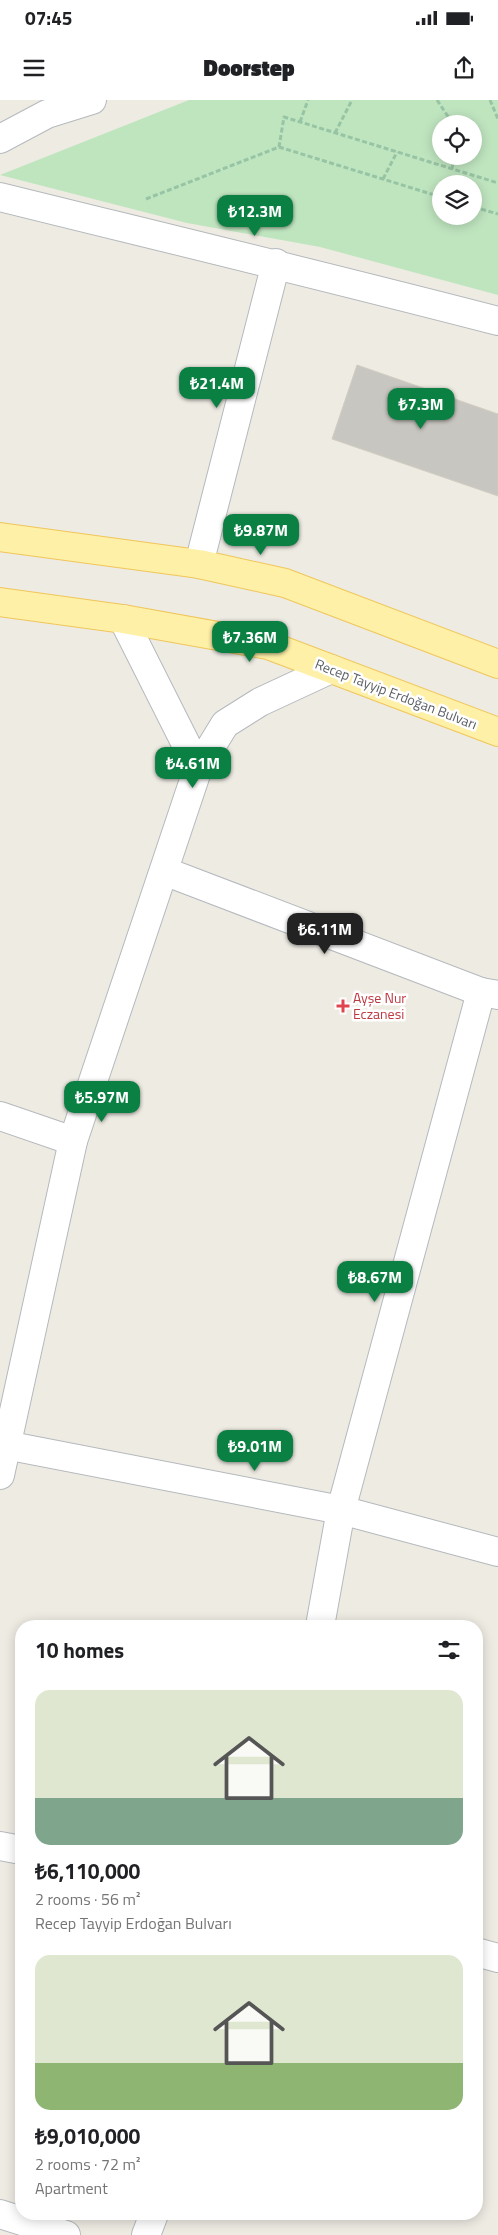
<!DOCTYPE html>
<html lang="en">
<head>
<meta charset="utf-8">
<style>
  :root { --surface:#fff; --page:#f6f6f6; --text:#202124; --muted:#757577; --accent:#0b8043 }
  body { margin:0; font-family:"Titillium Web",sans-serif; background:var(--page); color:var(--text); height:100vh; display:flex; flex-direction:column; font-size:19px; white-space:nowrap }
  * { box-sizing:border-box; margin:0 }
  p { font-size:16px; color:var(--muted) }
  .icon { flex:none; width:28px; height:28px; fill:none; stroke:currentColor; stroke-width:2; stroke-linecap:round; stroke-linejoin:round }
  .map { position:relative; flex:1; overflow:hidden }
  .panel { position:absolute; left:15px; top:1520px; width:468px; height:600px; display:flex; flex-direction:column; background:var(--surface); border-radius:20px; box-shadow:0 2px 12px #0003 }
  .panel>* { flex:none }
  .fabs { position:absolute; left:432px; top:15px; display:grid; gap:10px }
  .fabs a { display:grid; place-items:center; width:50px; height:50px; border-radius:50%; background:var(--surface); box-shadow:0 2px 12px #0003; font-size:25px }
  .price { position:absolute; translate:-50% -42px; padding:0 11px; border-radius:10px; background:var(--accent); color:#fff; font-size:16px; line-height:32px; filter:drop-shadow(0 1px 2px #0008) }
  .price::after { content:''; position:absolute; left:50%; top:30px; width:15px; height:11px; margin-left:-8px; background:inherit; clip-path:polygon(0 0,100% 0,50% 100%) }
  .price.on { background:#222; color:#fff }
  ul { padding:0; list-style:none }
  li { display:grid; align-content:center; gap:10px; height:265px; padding:0 20px }
  li span { display:grid; place-items:center; height:155px; border-radius:15px; color:#555 }
  li>.icon { margin-inline-start:auto }
  span .icon { width:90px; height:90px; fill:#fffc; stroke-width:1 }
  li b { font-size:21px }
  h2 { display:flex; justify-content:space-between; align-items:center; height:60px; padding:0 20px; font-size:21px }
  .status { display:flex; justify-content:space-between; align-items:center; height:35px; padding:0 25px; background:var(--surface); direction:ltr }
  .status svg { height:14px; fill:currentColor }
  header { display:flex; justify-content:space-between; align-items:center; height:65px; padding:0 20px; background:var(--surface); font-size:22px; font-weight:800 }
  .map>svg:first-child { display:block }
  .green { fill:#bfe5bf; fill-rule:evenodd }
  .building { fill:#c8c6c0; stroke:#d2cdc1 }
  .lines { fill:none; stroke-linecap:round; stroke-linejoin:round }
  .minor-casing { stroke:#b5b9bd; stroke-width:30 }
  .major-casing { stroke:#f0c65a; stroke-width:30 }
  .path { stroke:#97c4a4; stroke-width:3; stroke-dasharray:5 2.5; stroke-linecap:butt }
  .minor { stroke:#fff; stroke-width:28 }
  .major { stroke:#fef0a7; stroke-width:28 }
  .health-dot { fill:#e0444e; stroke:#fff; stroke-width:2 }
  .labels { text-anchor:middle; stroke-width:5; stroke-linejoin:round; paint-order:stroke }
  .street-label { font-size:14px; fill:#5b5f63; stroke:#fff }
  .health-label { font-size:14px; fill:#be3a42; stroke:#fff; text-anchor:start }
</style>
</head>
<body>
<div class="status"><b>07:45</b><svg viewBox="0 0 49 12"><path d="M0 12V9h3v3zM5 12V6h3v6zM10 12V3h3v9zM15 12V0h3v12zM26 1h20v11H26zM47 4h2v5h-2z"/></svg></div>
<header><svg class="icon" aria-label="menu" viewBox="0 0 24 24"><path d="M4 6h16M4 12h16M4 18h16"/></svg>Doorstep<svg class="icon" aria-label="share" viewBox="0 0 24 24"><path d="M12 15V3M7 8l5-5 5 5M5 13v7h14v-7"/></svg></header>
<div class="map">
<svg width="498" height="2135" viewBox="0 0 498 2135">
  <rect width="100%" height="100%" fill="#eeebe3"/>
  <!-- green -->
  <path class="green" d="M 189,0 L 498,0 L 498,195 L 320,147 L 187,123 L 0,75 ZM 441,24 L 474,24 L 474,56 L 441,56 ZM 441,84 L 474,84 L 474,116 L 441,116 Z"/>
  <!-- building -->
  <polygon class="building" points="357,265 498,314 498,396 332,339"/>
  <g class="lines">
    <!-- minor casing -->
    <g class="minor-casing">
      <g id="minor">
        <polyline points="0,39 47,14 92,0"/>
        <path d="M 0,97 C 166,138 332,178 498,221"/>
        <polyline points="199,464 276,163"/>
        <polyline points="123,519 198,668 225,624 260,602 331,569"/>
        <polyline points="164,771 481,892 498,895"/>
        <polyline points="0,1016 73,1041"/>
        <polyline points="0,1344 341,1410 498,1452"/>
        <polyline points="0,1375 73,1041 198,668"/>
        <polyline points="320,1526 341,1410 481,892"/>
        <polyline points="0,1746 21,1750"/>
        <polyline points="476,1852 498,1858"/>
        <polyline points="0,2114 66,2135"/>
        <polyline points="146,2135 154,2114"/>
      </g>
    </g>
    <!-- major casing -->
    <g class="major-casing">
      <g id="major">
        <polyline points="0,437 199,464 285,483 498,564"/>
        <polyline points="0,502 123,519 268,545 498,632"/>
      </g>
    </g>
    <!-- path -->
    <g class="path">
      <polyline points="437,0 453,24"/>
      <polyline points="490,0 498,19"/>
      <polyline points="300,22 308,0"/>
      <polyline points="335,33 352,0"/>
      <polyline points="279,47 441,97"/>
      <polyline points="452,69 454,56"/>
      <polyline points="383,79 397,52"/>
      <polyline points="146,99 279,47 284,17 498,83"/>
      <polyline points="474,107 498,114"/>
    </g>
    <!-- minor -->
    <use href="#minor" class="minor"/>
    <!-- major -->
    <use href="#major" class="major"/>
  </g>
  <!-- markers -->
  <path class="health-dot" d="M340.5 898.5h5v5h5v5h-5v5h-5v-5h-5v-5h5z"/>
  <g class="labels">
    <!-- street labels -->
    <g class="street-label">
      <text transform="translate(396 594) rotate(21)" y="5">Recep Tayyip Erdoğan Bulvarı</text>
    </g>
    <!-- health labels -->
    <g class="health-label">
      <text x="353" y="903">Ayşe Nur<tspan x="353" dy="16">Eczanesi</tspan></text>
    </g>
  </g>
</svg>
<div class="fabs">
<a><svg class="icon" aria-label="locate" viewBox="0 0 24 24"><circle cx="12" cy="12" r="6"/><path d="M12 2v4M12 18v4M2 12h4M18 12h4"/></svg></a>
<a><svg class="icon" aria-label="layers" viewBox="0 0 24 24"><path d="M12 4l9 5-9 5-9-5zM3 14l9 5 9-5"/></svg></a>
</div>
<b class="price" style="left:255px;top:137px">₺12.3M</b>
<b class="price" style="left:217px;top:309px">₺21.4M</b>
<b class="price" style="left:421px;top:330px">₺7.3M</b>
<b class="price" style="left:261px;top:456px">₺9.87M</b>
<b class="price" style="left:250px;top:563px">₺7.36M</b>
<b class="price" style="left:193px;top:689px">₺4.61M</b>
<b class="price on" style="left:325px;top:855px">₺6.11M</b>
<b class="price" style="left:102px;top:1023px">₺5.97M</b>
<b class="price" style="left:375px;top:1203px">₺8.67M</b>
<b class="price" style="left:255px;top:1372px">₺9.01M</b>
<section class="panel">
<h2>10 homes<svg class="icon" aria-label="filters" viewBox="0 0 24 24"><path d="M4 7h16M4 17h16"/><circle cx="9" cy="7" r="2"/><circle cx="15" cy="17" r="2"/></svg></h2>
<ul>
<li><span style="background:linear-gradient(#dfe7d0 70%,#7fa58c 0)"><svg class="icon" aria-label="home" viewBox="0 0 24 24"><path d="M3 11l9-7 9 7M6 9v11h12V9"/></svg></span><div><b>₺6,110,000</b><p>2 rooms · 56 m²</p><p>Recep Tayyip Erdoğan Bulvarı</p></div></li>
<li><span style="background:linear-gradient(#dfe7d0 70%,#8fb573 0)"><svg class="icon" aria-label="home" viewBox="0 0 24 24"><path d="M3 11l9-7 9 7M6 9v11h12V9"/></svg></span><div><b>₺9,010,000</b><p>2 rooms · 72 m²</p><p>Apartment</p></div></li>
</ul>
</section>
</div>
</body>
</html>
